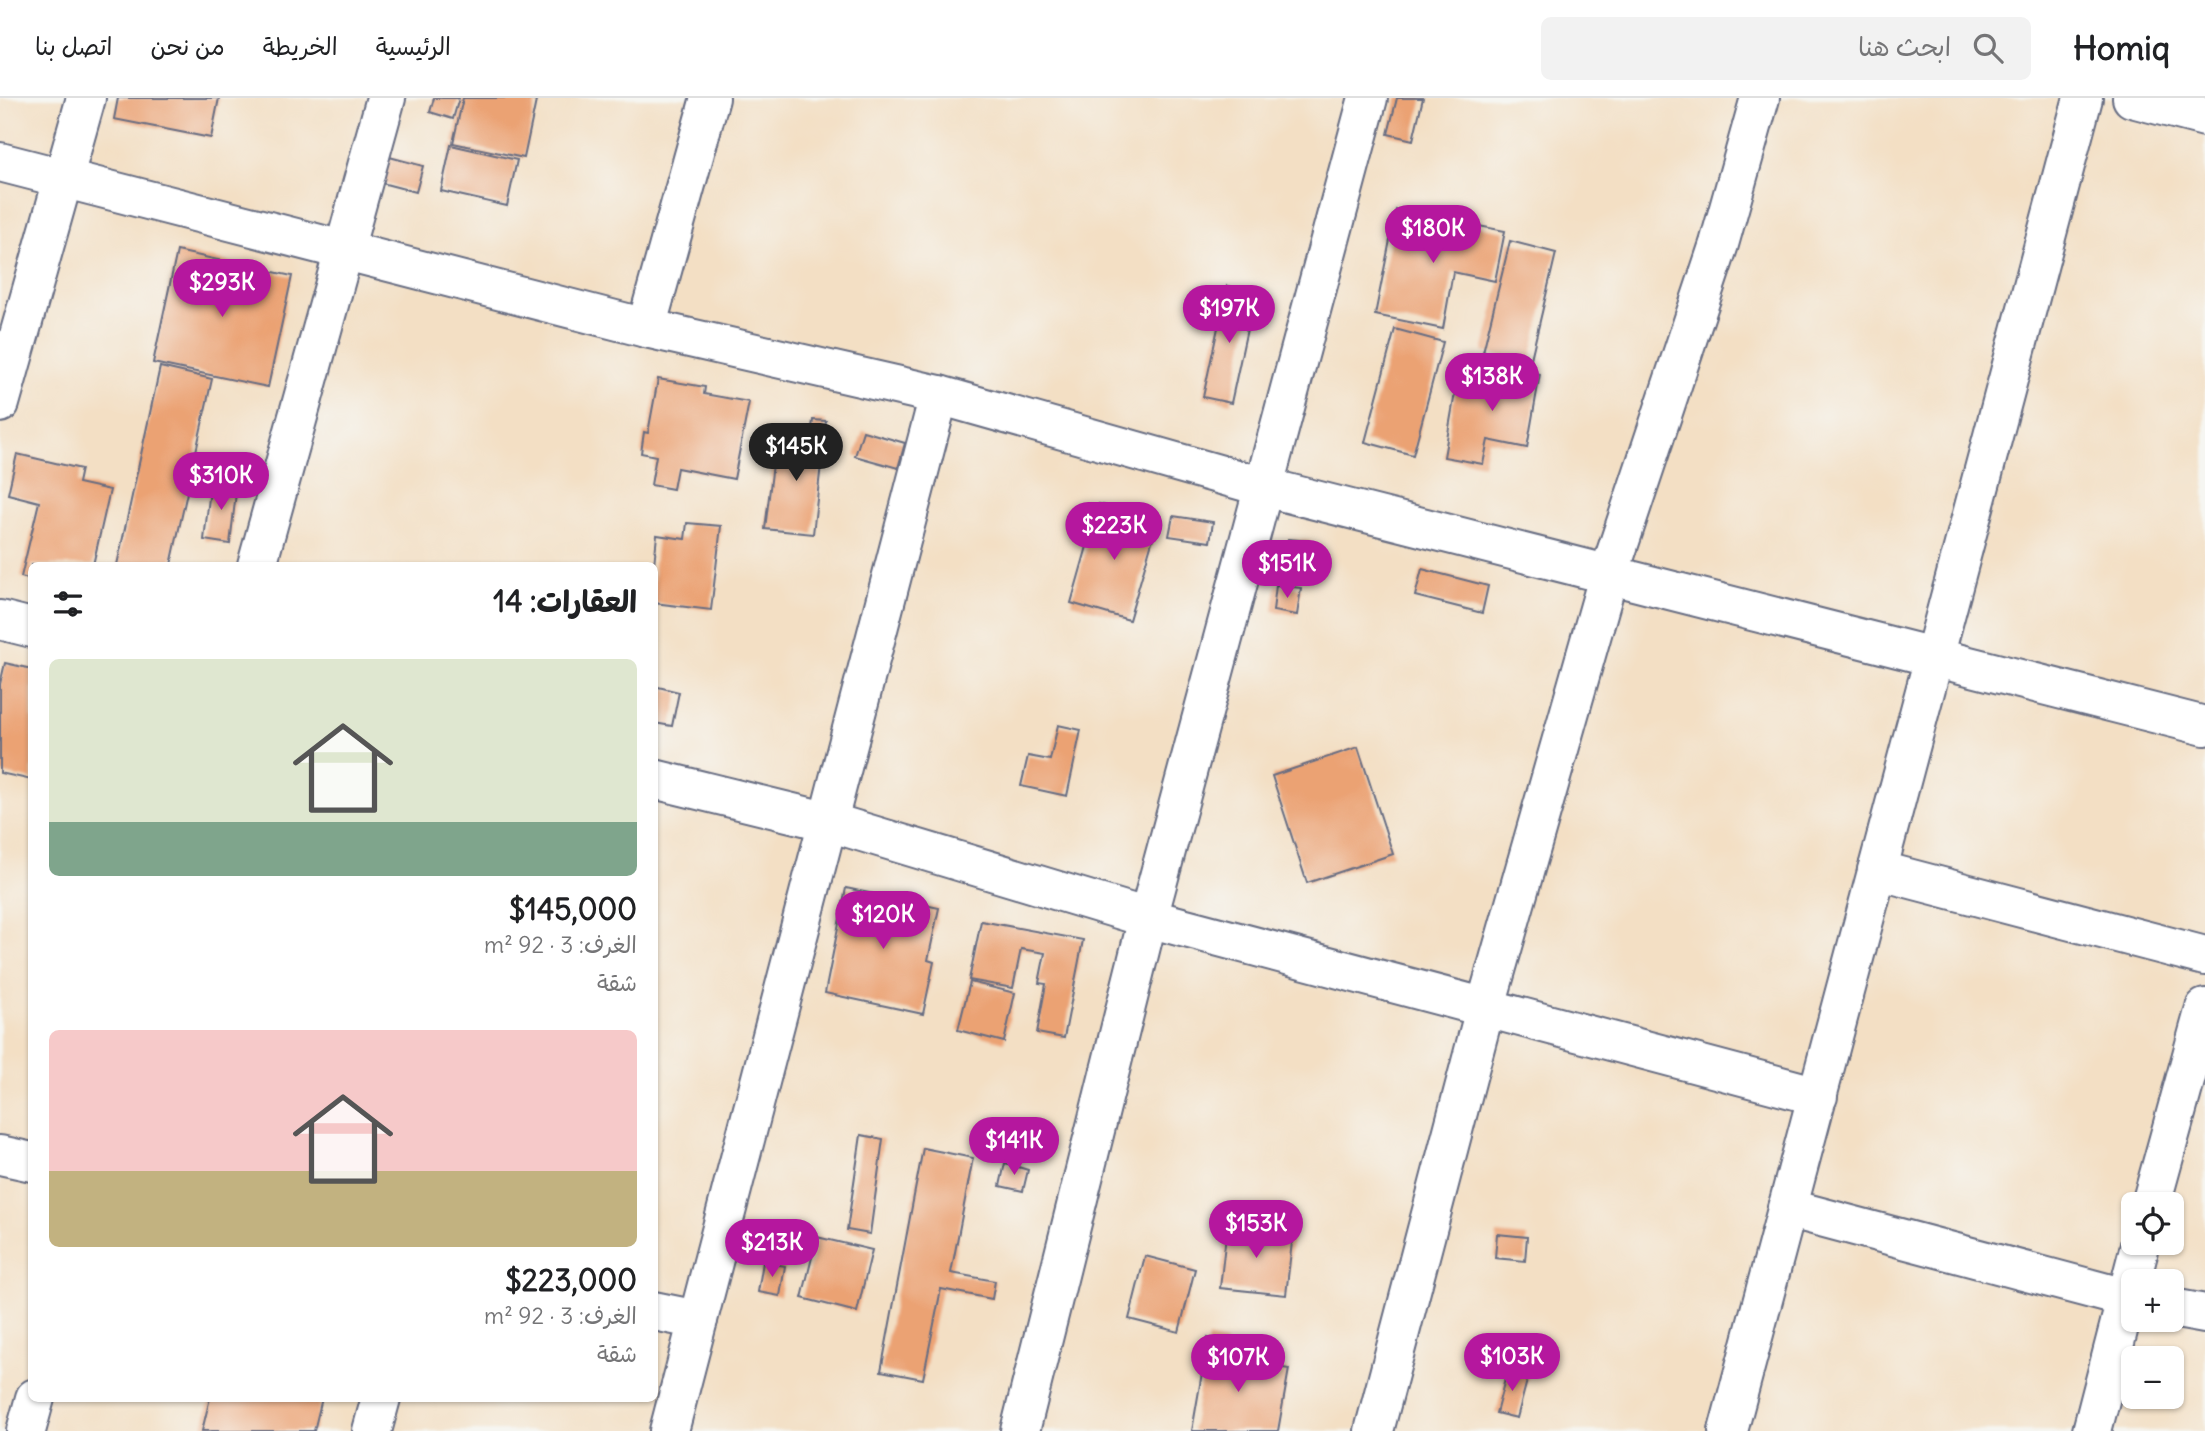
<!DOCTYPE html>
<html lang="ar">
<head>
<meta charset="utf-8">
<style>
  :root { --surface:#fff; --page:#f2f2f2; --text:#202124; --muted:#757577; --line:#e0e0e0; --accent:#b5179e }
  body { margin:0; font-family:Delius,"Playpen Sans Arabic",sans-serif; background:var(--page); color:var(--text); direction:rtl; height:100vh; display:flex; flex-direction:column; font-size:26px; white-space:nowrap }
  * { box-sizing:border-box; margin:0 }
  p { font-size:23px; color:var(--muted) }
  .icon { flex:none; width:38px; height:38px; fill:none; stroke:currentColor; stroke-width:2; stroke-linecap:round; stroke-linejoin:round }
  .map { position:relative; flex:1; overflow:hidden; direction:ltr }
  .side { position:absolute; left:28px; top:464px; width:630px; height:840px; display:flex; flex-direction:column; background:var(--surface); border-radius:10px; box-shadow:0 2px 5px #0004; direction:rtl }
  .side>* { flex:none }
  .controls { position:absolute; left:2121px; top:1094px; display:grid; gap:14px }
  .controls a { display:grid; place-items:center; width:63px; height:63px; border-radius:10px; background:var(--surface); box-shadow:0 2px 5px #0004; font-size:35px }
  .price { position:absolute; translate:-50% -60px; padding:0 16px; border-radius:24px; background:var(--accent); color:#fff; font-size:23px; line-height:46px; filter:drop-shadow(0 2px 4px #0008) }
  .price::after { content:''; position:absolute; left:50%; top:42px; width:21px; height:16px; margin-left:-10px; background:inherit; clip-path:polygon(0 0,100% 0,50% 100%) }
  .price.selected { background:#222; color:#fff }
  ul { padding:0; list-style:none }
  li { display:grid; align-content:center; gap:14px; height:371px; padding:0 21px }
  li span { display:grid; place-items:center; height:217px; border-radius:10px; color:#555 }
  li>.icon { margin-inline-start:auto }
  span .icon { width:126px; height:126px; fill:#fffc; stroke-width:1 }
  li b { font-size:30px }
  h2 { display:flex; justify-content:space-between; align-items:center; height:84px; padding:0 21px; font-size:30px }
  header { display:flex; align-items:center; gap:42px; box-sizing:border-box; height:98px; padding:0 35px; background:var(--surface); border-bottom:2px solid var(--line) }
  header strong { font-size:33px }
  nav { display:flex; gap:38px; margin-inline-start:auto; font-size:24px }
  .search { width:490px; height:63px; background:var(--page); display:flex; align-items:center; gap:18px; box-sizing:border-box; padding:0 24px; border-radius:10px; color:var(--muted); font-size:26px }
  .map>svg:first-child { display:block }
  .building { fill:#eba273 }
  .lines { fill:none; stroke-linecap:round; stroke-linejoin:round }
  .street-casing { stroke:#676d82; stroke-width:42 }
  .street { stroke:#fff; stroke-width:38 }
</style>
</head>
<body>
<header>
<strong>Homiq</strong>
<div class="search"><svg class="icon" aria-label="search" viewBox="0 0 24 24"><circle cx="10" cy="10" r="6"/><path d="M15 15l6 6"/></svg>ابحث هنا</div>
<nav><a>الرئيسية</a><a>الخريطة</a><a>من نحن</a><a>اتصل بنا</a></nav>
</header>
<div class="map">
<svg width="2205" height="1333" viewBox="0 0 2205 1333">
  <rect width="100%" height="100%" fill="#f6f6f2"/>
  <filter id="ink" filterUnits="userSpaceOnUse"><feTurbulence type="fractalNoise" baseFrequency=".0143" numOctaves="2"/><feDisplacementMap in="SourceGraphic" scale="14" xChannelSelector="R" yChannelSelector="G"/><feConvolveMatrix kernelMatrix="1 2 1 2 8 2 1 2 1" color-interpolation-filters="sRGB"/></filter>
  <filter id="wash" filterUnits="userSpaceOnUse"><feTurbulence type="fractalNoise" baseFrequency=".00686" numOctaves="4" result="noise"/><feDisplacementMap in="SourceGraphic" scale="28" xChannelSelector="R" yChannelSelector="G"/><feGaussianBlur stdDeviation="1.57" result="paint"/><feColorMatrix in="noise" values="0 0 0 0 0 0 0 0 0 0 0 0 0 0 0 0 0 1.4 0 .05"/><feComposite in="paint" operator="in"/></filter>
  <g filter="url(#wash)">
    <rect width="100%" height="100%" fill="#f3dfc4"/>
    <g id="blocks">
      <!-- building -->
      <g class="building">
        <polygon points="118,0 219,0 211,40 114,21"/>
        <polygon points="434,0 459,0 453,21 430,14"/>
        <polygon points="463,0 523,0 536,3 524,60 453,45"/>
        <polygon points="1397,0 1423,0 1413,42 1388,36"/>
        <polygon points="451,47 517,62 507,108 441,93"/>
        <polygon points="382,57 423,68 416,94 374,83"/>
        <polygon points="1396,112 1505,133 1495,183 1453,174 1443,231 1375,217"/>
        <polygon points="1510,143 1556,155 1530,265 1483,254"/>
        <polygon points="177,153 292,178 268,289 153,265"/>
        <polygon points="1227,188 1255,194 1231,305 1203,299"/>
        <polygon points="1395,231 1443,244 1413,357 1365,344"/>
        <polygon points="1483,265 1540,276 1527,350 1488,342 1483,366 1444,359 1456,289 1477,294"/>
        <polygon points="160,269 212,281 171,467 117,467"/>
        <polygon points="658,281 705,289 704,296 749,304 734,381 677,370 673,391 651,387 656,358 641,355 644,334 648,335"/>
        <polygon points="813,322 826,323 813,436 765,431 776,342 810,346"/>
        <polygon points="863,333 905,345 898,370 855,358"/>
        <polygon points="17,356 81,371 78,385 110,392 93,467 32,467 32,482 21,479 39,404 8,396"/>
        <polygon points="211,383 237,386 230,446 204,442"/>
        <polygon points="1099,406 1158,423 1129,522 1071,505"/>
        <polygon points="1173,418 1213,424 1210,444 1169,438"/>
        <polygon points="687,425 721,428 711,512 654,505 654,467 657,437 685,441"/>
        <polygon points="1288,441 1310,443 1308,478 1287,477"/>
        <polygon points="1422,471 1488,488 1482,515 1415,498"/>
        <polygon points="1276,487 1301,490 1297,517 1273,513"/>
        <polygon points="5,565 32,571 32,682 0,675 0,586"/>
        <polygon points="654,588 679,594 672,628 654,625"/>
        <polygon points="1058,627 1081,632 1067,698 1021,688 1028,658 1050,662"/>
        <polygon points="1358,649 1393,756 1307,785 1272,678"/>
        <polygon points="846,790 939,810 928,862 934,864 923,916 825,895"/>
        <polygon points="981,823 1083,842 1064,940 1037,935 1046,886 1039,885 1045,855 1021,851 1013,890 969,882"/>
        <polygon points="970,884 1015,895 1004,944 958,932"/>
        <polygon points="861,1037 883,1041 870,1136 847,1132"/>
        <polygon points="923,1050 973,1060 951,1175 995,1183 992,1201 941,1191 923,1281 881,1273"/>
        <polygon points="1005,1065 1028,1072 1023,1093 1000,1088"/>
        <polygon points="1227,1128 1293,1135 1286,1197 1220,1190"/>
        <polygon points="1497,1136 1527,1139 1525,1163 1495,1160"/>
        <polygon points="817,1139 872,1152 857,1214 802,1200"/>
        <polygon points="1145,1158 1195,1171 1179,1234 1129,1221"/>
        <polygon points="763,1164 785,1168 780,1198 758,1194"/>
        <polygon points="1208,1240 1226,1244 1223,1260 1289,1271 1278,1333 1192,1333"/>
        <polygon points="1508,1270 1529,1275 1517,1320 1496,1315"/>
        <polygon points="210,1300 322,1300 314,1333 202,1333"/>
      </g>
    </g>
  </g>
  <g filter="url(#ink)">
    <use href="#blocks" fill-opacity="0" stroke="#676d82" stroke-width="2"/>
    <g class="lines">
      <!-- street casing -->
      <g class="street-casing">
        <g id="street">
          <polyline points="2132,0 2205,19"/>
          <polyline points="0,64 646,230 939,297 1264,389 2205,628"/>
          <polyline points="646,230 710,0"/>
          <polyline points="0,305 86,0"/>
          <polyline points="257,467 386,0"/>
          <polyline points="0,522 32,530"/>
          <polyline points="654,681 829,724 1148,820 1818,998"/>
          <polyline points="1877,772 2205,858"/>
          <polyline points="0,1057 32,1064"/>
          <polyline points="2151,1106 2205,910"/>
          <polyline points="1787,1110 2133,1202"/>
          <polyline points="2172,1210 2205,1216"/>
          <polyline points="654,1213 698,1222"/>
          <polyline points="26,1333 35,1300"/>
          <polyline points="372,1333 381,1300"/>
          <polyline points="669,1333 939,297"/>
          <polyline points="1020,1333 1148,820 1368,0"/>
          <polyline points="1374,1333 1485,911 1609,476 1719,146 1760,0"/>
          <polyline points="1728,1333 2083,0"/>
          <polyline points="2092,1333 2141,1144"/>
        </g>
      </g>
      <!-- street -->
      <use href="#street" class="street"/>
    </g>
  </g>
</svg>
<div class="controls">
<a><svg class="icon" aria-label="locate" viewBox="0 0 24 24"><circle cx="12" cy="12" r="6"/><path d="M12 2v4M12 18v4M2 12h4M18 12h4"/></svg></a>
<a>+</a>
<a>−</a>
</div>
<b class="price" style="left:1433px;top:167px">$180K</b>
<b class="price" style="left:222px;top:221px">$293K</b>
<b class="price" style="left:1229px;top:247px">$197K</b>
<b class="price" style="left:1492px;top:315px">$138K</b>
<b class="price selected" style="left:796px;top:385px">$145K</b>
<b class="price" style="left:221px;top:414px">$310K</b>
<b class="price" style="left:1114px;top:464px">$223K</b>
<b class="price" style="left:1287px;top:502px">$151K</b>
<b class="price" style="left:883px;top:853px">$120K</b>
<b class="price" style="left:1014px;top:1079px">$141K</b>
<b class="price" style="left:1256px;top:1162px">$153K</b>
<b class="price" style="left:772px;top:1181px">$213K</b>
<b class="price" style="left:1512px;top:1295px">$103K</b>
<b class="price" style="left:1238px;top:1296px">$107K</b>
<section class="side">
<h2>العقارات: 14<svg class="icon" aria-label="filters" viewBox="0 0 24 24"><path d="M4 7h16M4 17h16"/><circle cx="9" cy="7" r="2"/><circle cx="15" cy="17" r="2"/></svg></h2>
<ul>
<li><span style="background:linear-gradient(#dfe7d0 75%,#7fa58c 0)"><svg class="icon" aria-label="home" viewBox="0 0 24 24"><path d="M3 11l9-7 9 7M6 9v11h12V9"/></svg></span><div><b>$145,000</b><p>الغرف: 3 · 92 m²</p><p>شقة</p></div></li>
<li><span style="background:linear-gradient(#f6c9c9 65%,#c2b280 0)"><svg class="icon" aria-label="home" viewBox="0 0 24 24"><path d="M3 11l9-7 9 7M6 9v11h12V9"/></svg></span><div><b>$223,000</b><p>الغرف: 3 · 92 m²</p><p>شقة</p></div></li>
</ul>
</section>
</div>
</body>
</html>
